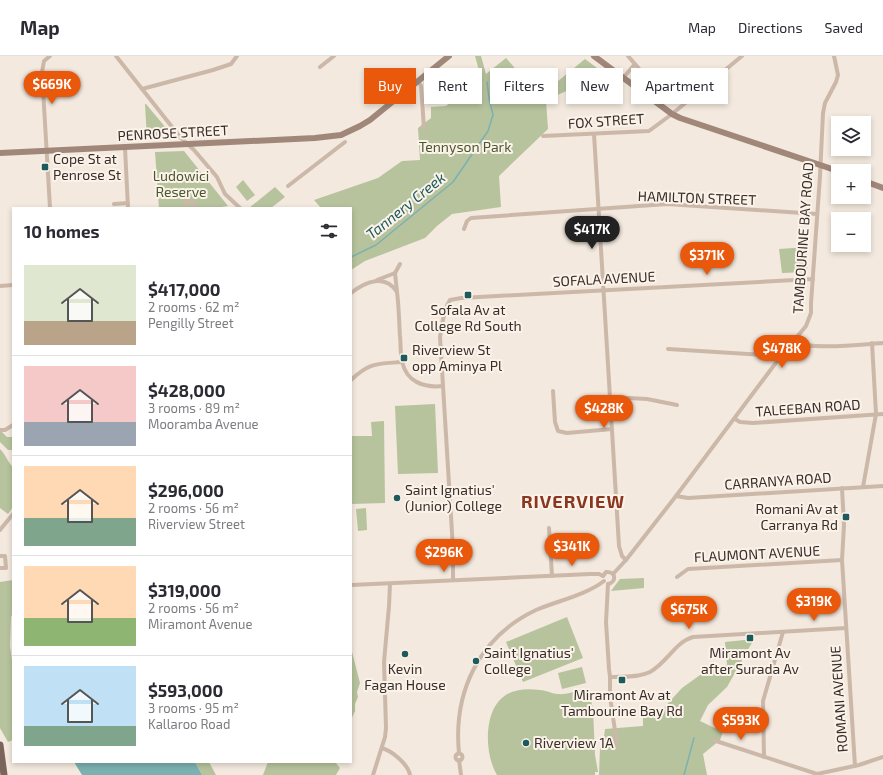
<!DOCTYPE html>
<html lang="en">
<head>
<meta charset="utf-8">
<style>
  :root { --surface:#fff; --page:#f2f2f3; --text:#2b2b33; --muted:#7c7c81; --line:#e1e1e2; --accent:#ea580c }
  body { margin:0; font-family:"Exo 2",sans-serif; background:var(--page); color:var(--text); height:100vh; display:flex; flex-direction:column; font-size:15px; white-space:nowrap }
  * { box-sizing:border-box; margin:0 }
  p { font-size:13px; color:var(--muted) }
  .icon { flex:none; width:22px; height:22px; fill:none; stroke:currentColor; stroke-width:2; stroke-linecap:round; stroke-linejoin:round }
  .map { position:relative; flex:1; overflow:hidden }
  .side { position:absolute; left:12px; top:151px; width:340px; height:556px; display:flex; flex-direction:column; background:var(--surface); border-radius:0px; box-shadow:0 2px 6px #0003 }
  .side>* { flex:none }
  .top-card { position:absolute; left:364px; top:12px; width:380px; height:36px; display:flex; gap:8px }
  .tools { position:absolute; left:831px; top:60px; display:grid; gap:8px }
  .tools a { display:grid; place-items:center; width:40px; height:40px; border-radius:0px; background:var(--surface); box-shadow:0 2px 6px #0003; font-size:20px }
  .price { position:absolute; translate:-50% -34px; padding:0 9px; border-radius:14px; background:var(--accent); color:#fff; font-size:13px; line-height:26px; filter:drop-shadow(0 1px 2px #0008) }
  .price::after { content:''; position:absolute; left:50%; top:24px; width:12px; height:9px; margin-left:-6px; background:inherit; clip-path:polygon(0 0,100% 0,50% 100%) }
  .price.active { background:#222; color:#fff }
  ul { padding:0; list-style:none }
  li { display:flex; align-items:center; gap:12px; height:100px; padding:0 12px }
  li+li { border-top:1px solid var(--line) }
  li span { display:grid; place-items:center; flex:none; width:112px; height:80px; border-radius:0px; color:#555 }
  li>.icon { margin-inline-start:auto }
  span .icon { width:48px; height:48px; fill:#fffc; stroke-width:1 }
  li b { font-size:17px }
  h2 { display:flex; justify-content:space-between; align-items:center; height:48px; padding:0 12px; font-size:17px }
  .chip { padding:0 14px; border-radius:0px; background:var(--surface); box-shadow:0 2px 6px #0003; font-size:14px; line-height:36px }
  .chip.active { background:var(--accent); color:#fff }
  header { display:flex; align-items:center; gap:24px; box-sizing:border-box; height:56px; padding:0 20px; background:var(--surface); border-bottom:1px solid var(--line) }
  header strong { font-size:19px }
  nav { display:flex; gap:22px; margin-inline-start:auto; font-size:14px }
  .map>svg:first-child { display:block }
  .green { fill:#b7c39d }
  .water { fill:#7cb1b1 }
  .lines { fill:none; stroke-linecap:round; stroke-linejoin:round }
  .stream { stroke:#7cb1b1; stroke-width:1.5 }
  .minor { stroke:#ccb8a9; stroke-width:4 }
  .secondary { stroke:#a0877a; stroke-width:6 }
  .primary { stroke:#7b645a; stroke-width:7 }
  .poi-dot { fill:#1d5a5c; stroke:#fbf3ea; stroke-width:1.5 }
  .labels { text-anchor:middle; stroke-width:4; stroke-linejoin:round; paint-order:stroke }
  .street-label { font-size:14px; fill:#392e29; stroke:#fbf3ea }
  .park-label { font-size:14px; fill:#49582c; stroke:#fbf3ea }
  .poi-label { font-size:14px; fill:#392e29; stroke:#fbf3ea; text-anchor:start }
  .water-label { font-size:15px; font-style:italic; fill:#1d5a5c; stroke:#fbf3ea }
  .district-label { font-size:18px; font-weight:bold; letter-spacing:1px; fill:#8b361f; stroke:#fbf3ea }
</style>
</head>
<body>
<header>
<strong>Map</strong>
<nav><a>Map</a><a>Directions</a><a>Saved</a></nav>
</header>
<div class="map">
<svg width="883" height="719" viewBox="0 0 883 719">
  <rect width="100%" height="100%" fill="#f3e9de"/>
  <!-- green -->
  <g class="green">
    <polygon points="475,0 481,0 486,18 506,2 520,18 541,39 585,3 605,18 546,44 548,73 499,120 501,151 452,158 437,170 425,182 365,205 351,214 351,152 321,152 314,144 378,122 402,105 420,104 418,72 431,62 431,51 446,50 481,22"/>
    <polygon points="145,48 146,48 171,78 169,82 147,83"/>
    <polygon points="184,95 228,150 215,152 159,152 155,96"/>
    <polygon points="243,124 255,139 247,145 236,131"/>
    <polygon points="275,131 285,141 271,152 249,152"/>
    <polygon points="808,191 807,216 782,217 779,193"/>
    <polygon points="435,348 438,417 398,418 395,350"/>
    <polygon points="384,365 385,447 351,448 351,380 372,380 371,366"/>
    <polygon points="0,376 2,376 7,381 13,381 13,394 8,394 0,386"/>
    <path d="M 0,393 C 6,399 7,405 13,411 L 13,451 L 8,458 L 0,452 Z"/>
    <polygon points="366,452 367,474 358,475 356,453"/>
    <polygon points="644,522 644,532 611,535 620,523"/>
    <polygon points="13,524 13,557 11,561 10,590 13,611 13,684 8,686 0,672 0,526"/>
    <polygon points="567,561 583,602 523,626 506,586"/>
    <polygon points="754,583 727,631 708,649 700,665 723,676 720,684 703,698 707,719 599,719 600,692 603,690 605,673 643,670 643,656 661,655 682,632 707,614 727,609 725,586"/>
    <polygon points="351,592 360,627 357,636 358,641 355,648 355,655 351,664"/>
    <polygon points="582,611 586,627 562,633 558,617"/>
    <path d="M 588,632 L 593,653 L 595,699 L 598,716 L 595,716 L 595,719 L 497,719 C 489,706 486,684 489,668 C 494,640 512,630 540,634 C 546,634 552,638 558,638 C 567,639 579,634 588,632 Z"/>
    <polygon points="195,706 209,706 216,719 202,719"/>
    <polygon points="268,706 335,706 340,712 336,719 263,719"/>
  </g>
  <!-- water -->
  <polygon class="water" points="74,706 195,706 202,719 82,719"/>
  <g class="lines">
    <!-- stream -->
    <g class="stream">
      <polyline points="351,201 376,189 453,126 488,75 493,59 489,42 487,26"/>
      <polyline points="684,719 694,682"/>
    </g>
    <!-- minor -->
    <g class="minor">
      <polyline points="116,0 180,81 194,94 217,121 225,138 240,152"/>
      <polyline points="628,0 660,37"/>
      <polyline points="320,11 334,0"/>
      <polyline points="623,22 635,8"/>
      <polyline points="418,25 421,30 424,72"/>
      <polyline points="142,33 213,14 231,8 237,0"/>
      <polyline points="594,78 619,490 622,500 626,504"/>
      <polyline points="543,80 649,75 672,58 742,0"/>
      <polyline points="125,92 128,152"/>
      <polyline points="288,130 345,86"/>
      <polyline points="114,148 128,147"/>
      <polyline points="50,152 42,16 44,5 50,0"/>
      <polyline points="185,152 187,144 192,146 195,152"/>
      <polyline points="464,173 467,165 471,162 667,148 817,158"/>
      <polyline points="395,217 400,208"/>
      <polyline points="377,224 395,217 397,236"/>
      <polyline points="0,230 13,229"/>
      <path d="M 351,237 C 365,226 385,217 397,236 C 399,251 399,266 400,280 C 401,288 400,297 402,305 C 406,326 424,332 443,330"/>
      <path d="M 794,285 C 808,295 865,288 883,287"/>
      <polyline points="668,293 781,300"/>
      <path d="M 351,324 C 370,306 377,308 402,306"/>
      <polyline points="553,335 555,366 558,375 567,377 612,373"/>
      <polyline points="610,341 647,343 677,349"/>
      <polyline points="735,363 740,366 753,367 883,358"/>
      <polyline points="0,374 5,374 13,369"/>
      <polyline points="863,431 876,358 872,287"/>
      <polyline points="842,432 844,469 842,504 855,710"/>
      <polyline points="676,440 688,442 883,430"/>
      <polyline points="549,472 552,520"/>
      <polyline points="0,474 13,458"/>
      <polyline points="0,500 5,500 6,512 0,512"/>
      <polyline points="613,518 626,504 676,440 781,300 806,270 811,257 811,247 820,120 823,57 825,47 836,26 838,19 834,0"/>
      <path d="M 603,520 L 606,516 C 616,515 617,526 608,528"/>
      <polyline points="677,521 688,513 842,504"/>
      <path d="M 453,524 L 453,493 L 440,281 C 442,270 443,254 450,244 L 461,242 L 813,223"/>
      <polyline points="608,528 606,566 609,613 610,621 610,641 617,688"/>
      <polyline points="351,529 590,518 599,518 603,520"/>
      <path d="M 610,621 C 623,620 638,622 650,616 C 667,607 675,586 693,581 L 846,572"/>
      <polyline points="713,684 817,718 859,709 883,701"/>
      <path d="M 382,692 C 392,695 408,708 410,719"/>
      <path d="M 459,697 C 453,636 479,581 536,554 C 557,545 586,539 604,525"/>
      <circle cx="459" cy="701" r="3.5"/>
      <polyline points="764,701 763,645 783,576"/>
      <polyline points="459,704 461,719"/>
      <polyline points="373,719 385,681 386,672 384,606 389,550 390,528"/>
    </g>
    <!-- secondary -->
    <g class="secondary">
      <polyline points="594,0 672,58 680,62 838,115"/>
      <polyline points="0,97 315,82 341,79 360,70 370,64 449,0"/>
      <polyline points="864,125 883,132"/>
    </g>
    <!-- primary -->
    <polyline class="primary" points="0,689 4,719"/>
  </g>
  <!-- markers -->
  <g class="poi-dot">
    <rect x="41" y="107" width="8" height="8" rx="2"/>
    <rect x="464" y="235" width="8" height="8" rx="2"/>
    <rect x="400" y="298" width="8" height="8" rx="2"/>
    <circle cx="397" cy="442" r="4"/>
    <rect x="842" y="457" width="8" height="8" rx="2"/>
    <rect x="746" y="578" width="8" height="8" rx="2"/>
    <circle cx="405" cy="598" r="4"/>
    <circle cx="476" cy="605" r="4"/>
    <rect x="618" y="620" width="8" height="8" rx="2"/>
    <circle cx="526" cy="687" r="4"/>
  </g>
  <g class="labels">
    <!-- street labels -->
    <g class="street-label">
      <text transform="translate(606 65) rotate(-4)" y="5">FOX STREET</text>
      <text transform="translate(173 77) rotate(-3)" y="5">PENROSE STREET</text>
      <text transform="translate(697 142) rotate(2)" y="5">HAMILTON STREET</text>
      <text transform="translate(803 182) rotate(-86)" y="5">TAMBOURINE BAY ROAD</text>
      <text transform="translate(604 223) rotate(-3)" y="5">SOFALA AVENUE</text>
      <text transform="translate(808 352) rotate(-4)" y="5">TALEEBAN ROAD</text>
      <text transform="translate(778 425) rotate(-4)" y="5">CARRANYA ROAD</text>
      <text transform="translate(757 498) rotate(-3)" y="5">FLAUMONT AVENUE</text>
      <text transform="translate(839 643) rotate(-94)" y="5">ROMANI AVENUE</text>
    </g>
    <!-- park labels -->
    <g class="park-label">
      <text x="465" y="96">Tennyson Park</text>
      <text x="181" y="125">Ludowici<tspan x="181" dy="16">Reserve</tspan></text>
    </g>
    <!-- poi labels -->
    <g class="poi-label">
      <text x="53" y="108">Cope St at<tspan x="53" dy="16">Penrose St</tspan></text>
      <text x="468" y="259" text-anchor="middle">Sofala Av at<tspan x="468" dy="16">College Rd South</tspan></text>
      <text x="412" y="299">Riverview St<tspan x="412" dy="16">opp Aminya Pl</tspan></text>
      <text x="405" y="439">Saint Ignatius'<tspan x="405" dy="16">(Junior) College</tspan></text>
      <text x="838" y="458" text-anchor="end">Romani Av at<tspan x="838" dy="16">Carranya Rd</tspan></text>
      <text x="484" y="602">Saint Ignatius'<tspan x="484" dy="16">College</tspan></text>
      <text x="750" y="602" text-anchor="middle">Miramont Av<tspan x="750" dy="16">after Surada Av</tspan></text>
      <text x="405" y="618" text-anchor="middle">Kevin<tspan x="405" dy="16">Fagan House</tspan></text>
      <text x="622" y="644" text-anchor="middle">Miramont Av at<tspan x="622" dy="16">Tambourine Bay Rd</tspan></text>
      <text x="534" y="692">Riverview 1A</text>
    </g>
    <!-- water labels -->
    <g class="water-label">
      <text transform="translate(406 150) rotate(-39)" y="5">Tannery Creek</text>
    </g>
    <!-- district labels -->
    <g class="district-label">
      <text x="573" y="452">RIVERVIEW</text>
    </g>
  </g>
</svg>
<div class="tools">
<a><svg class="icon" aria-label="layers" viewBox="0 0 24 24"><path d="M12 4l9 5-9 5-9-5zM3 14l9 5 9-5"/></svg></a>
<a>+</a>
<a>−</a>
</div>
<b class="price" style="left:52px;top:49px">$669K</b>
<b class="price active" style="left:592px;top:194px">$417K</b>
<b class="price" style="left:707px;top:220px">$371K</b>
<b class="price" style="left:782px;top:313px">$478K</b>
<b class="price" style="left:604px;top:373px">$428K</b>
<b class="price" style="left:572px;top:511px">$341K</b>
<b class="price" style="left:444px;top:517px">$296K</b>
<b class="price" style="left:814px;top:566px">$319K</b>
<b class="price" style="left:689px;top:574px">$675K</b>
<b class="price" style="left:741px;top:685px">$593K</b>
<div class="top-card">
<a class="chip active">Buy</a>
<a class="chip">Rent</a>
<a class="chip">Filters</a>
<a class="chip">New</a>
<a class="chip">Apartment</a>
</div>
<section class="side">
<h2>10 homes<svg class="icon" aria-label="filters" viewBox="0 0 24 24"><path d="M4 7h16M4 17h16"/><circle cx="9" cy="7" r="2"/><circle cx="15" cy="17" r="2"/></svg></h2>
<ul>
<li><span style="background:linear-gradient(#dfe7d0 70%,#b9a48a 0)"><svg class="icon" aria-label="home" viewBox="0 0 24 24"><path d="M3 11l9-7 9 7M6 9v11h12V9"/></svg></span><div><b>$417,000</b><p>2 rooms · 62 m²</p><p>Pengilly Street</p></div></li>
<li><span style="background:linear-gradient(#f6c9c9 70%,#9aa5b1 0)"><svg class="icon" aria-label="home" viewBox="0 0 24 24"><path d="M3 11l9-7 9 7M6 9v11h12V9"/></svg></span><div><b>$428,000</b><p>3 rooms · 89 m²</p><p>Mooramba Avenue</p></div></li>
<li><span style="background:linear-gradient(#ffd9b3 65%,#7fa58c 0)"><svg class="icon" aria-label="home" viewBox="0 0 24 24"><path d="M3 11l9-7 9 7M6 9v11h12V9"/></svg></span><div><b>$296,000</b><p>2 rooms · 56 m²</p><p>Riverview Street</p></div></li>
<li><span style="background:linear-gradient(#ffd9b3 65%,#8fb573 0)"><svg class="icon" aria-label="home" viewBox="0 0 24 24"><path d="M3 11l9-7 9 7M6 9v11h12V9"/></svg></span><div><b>$319,000</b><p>2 rooms · 56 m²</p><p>Miramont Avenue</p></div></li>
<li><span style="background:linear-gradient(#bfe0f5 75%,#7fa58c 0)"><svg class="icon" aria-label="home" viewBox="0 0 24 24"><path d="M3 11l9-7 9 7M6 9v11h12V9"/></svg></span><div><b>$593,000</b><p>3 rooms · 95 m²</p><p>Kallaroo Road</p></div></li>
</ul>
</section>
</div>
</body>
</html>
